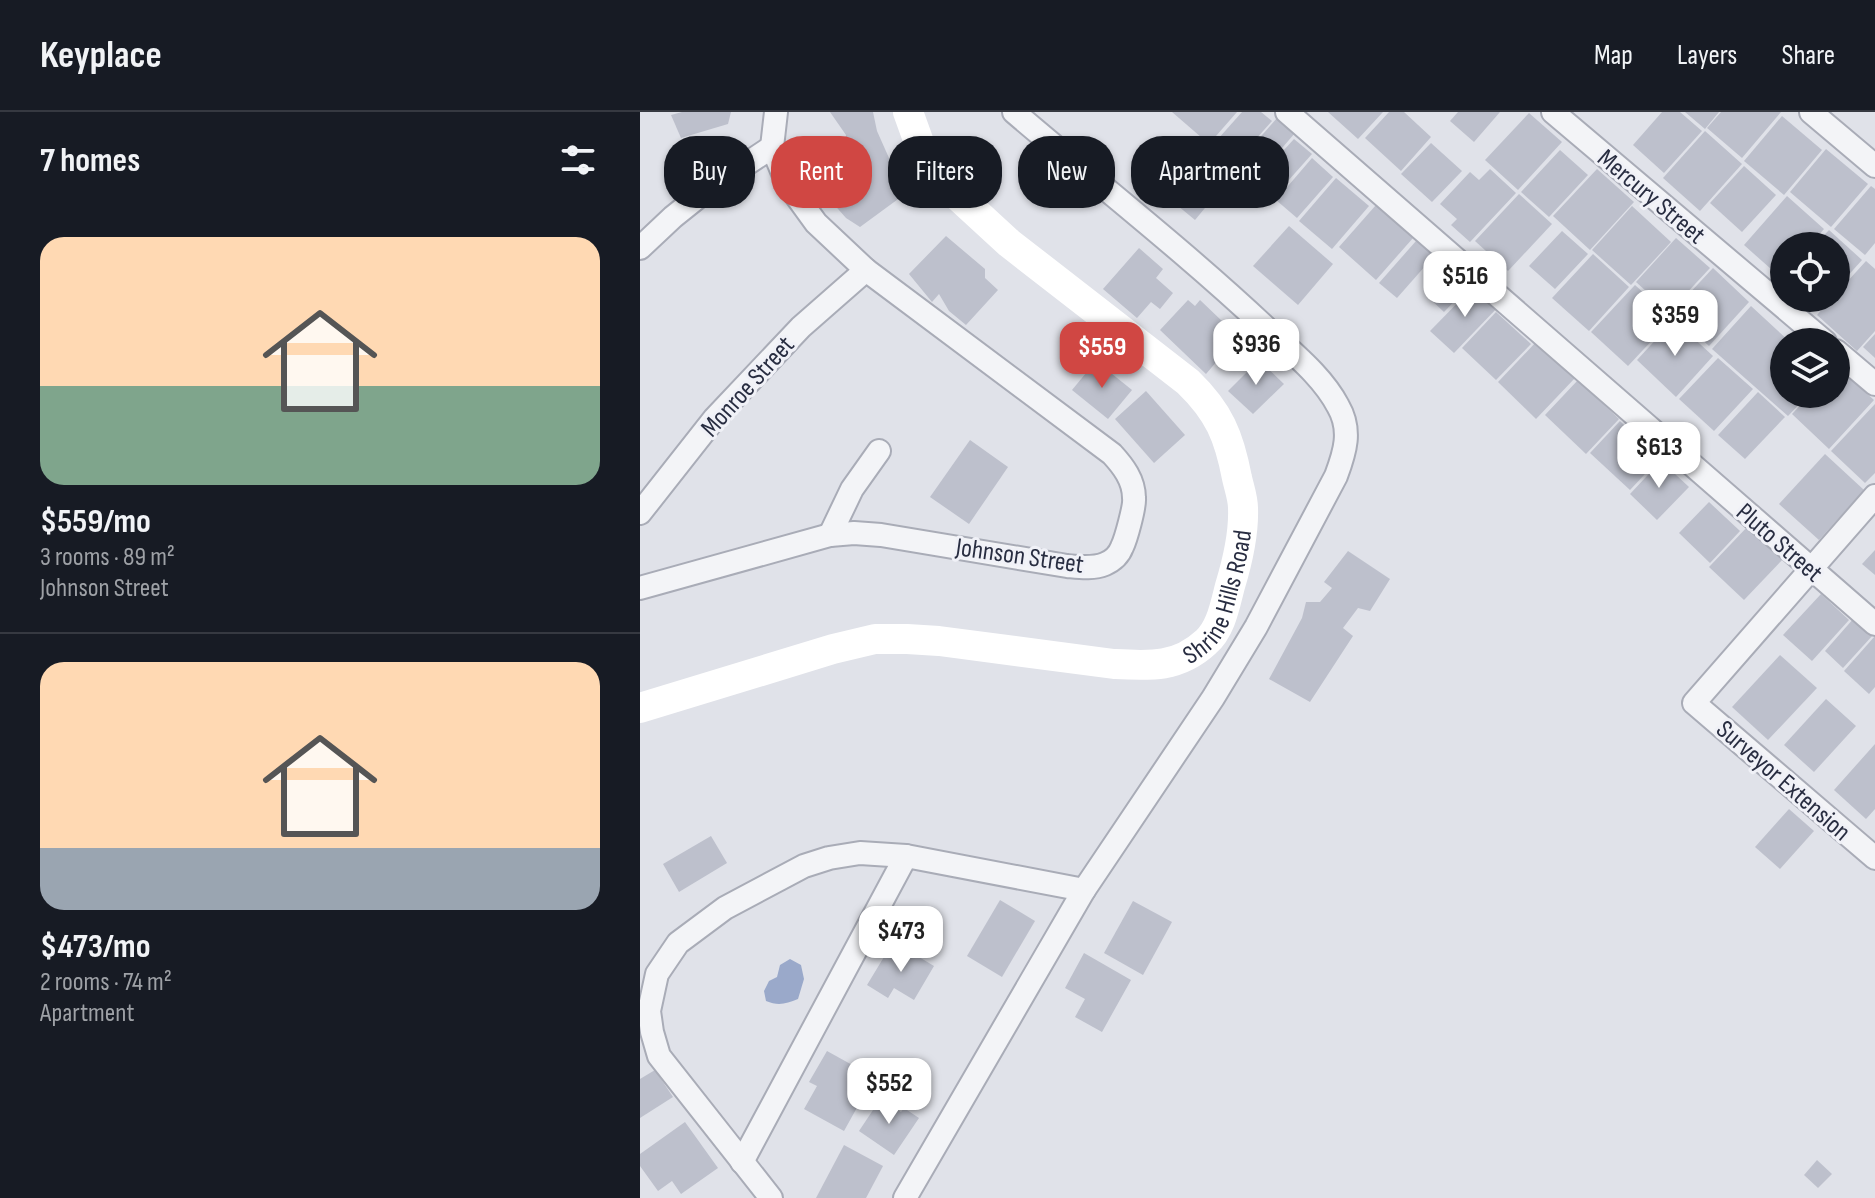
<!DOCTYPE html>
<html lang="en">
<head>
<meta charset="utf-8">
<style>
  :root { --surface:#171b24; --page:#242831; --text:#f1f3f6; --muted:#9ea1a6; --line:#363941; --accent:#d04743 }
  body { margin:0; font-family:"Sofia Sans Condensed",sans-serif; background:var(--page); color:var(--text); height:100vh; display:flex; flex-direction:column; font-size:30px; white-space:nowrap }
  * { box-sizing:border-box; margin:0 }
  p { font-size:26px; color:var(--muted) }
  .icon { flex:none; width:44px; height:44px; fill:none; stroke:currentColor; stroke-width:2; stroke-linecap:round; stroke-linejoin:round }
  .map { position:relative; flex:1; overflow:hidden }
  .side { display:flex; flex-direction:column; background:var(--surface); width:640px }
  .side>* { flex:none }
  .guide { position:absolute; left:24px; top:24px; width:760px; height:72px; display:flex; gap:16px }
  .controls { position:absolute; left:1130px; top:120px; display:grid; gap:16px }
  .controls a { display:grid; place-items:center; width:80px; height:80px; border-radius:50%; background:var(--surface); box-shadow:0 2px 6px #0004; font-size:40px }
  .price { position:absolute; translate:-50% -68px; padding:0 18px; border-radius:16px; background:#fff; color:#222; font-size:26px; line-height:52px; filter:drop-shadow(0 2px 4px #0008) }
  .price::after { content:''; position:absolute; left:50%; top:48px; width:24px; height:18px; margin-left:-12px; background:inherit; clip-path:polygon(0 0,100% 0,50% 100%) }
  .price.on { background:var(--accent); color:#fff }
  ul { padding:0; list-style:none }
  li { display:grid; align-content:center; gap:16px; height:424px; padding:0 40px }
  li+li { border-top:2px solid var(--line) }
  li span { display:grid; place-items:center; height:248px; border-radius:24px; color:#555 }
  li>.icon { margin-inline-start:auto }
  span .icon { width:144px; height:144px; fill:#fffc; stroke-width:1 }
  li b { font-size:34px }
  h2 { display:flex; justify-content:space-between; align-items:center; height:96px; padding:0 40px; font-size:34px }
  .chip { padding:0 28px; border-radius:32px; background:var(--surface); box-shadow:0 2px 6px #0004; font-size:28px; line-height:72px }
  .chip.on { background:var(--accent); color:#fff }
  header { display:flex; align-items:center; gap:48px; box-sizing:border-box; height:112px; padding:0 40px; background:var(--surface); border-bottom:2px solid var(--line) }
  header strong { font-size:38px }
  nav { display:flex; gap:44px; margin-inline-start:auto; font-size:28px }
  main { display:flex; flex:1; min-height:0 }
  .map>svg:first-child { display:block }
  .water { fill:#9aa9ca }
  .building { fill:#bdc0cc }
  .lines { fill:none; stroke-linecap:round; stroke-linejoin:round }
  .street-casing { stroke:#a9acb7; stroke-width:26 }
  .street { stroke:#f3f4f7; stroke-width:22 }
  .secondary { stroke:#fff; stroke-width:30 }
  .labels { text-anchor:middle; stroke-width:6; stroke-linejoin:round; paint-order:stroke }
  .street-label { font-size:26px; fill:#282d41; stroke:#f0f1f7 }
</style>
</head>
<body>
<header>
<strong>Keyplace</strong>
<nav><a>Map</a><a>Layers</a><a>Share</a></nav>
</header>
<main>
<section class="side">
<h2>7 homes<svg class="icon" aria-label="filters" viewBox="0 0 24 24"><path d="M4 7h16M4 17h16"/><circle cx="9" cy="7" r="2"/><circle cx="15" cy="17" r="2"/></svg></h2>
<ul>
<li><span style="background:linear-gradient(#ffd9b3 60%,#7fa58c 0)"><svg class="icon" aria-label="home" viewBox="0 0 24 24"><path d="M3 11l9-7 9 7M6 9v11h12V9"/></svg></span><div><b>$559/mo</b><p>3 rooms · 89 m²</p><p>Johnson Street</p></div></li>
<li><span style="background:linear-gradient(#ffd9b3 75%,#9aa5b1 0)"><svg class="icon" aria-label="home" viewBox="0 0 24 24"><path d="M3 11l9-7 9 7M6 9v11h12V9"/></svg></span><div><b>$473/mo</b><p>2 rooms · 74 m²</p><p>Apartment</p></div></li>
</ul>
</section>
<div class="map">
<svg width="1235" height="1086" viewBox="0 0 1235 1086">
  <rect width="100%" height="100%" fill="#e0e2e9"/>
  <!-- water -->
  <path class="water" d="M 150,847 L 161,853 L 164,867 L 158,887 C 146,892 138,894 126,889 L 124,879 L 129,869 L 137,865 L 140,853 Z"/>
  <!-- building -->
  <g class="building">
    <polygon points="42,0 91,0 88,12 41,26 31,3"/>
    <polygon points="190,0 233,0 237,19 265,82 220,115 206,106 184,81 196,59 195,45 204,37 206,23"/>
    <polygon points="532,0 597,0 569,32"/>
    <polygon points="602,0 621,0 632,9 591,55 570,36"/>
    <polygon points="688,0 743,0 718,27"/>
    <polygon points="749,0 764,0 791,25 761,59 725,26"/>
    <polygon points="818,0 860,0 834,30 810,9"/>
    <polygon points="1022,0 1040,0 1062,19 1024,61 993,33"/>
    <polygon points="1045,0 1079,0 1065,17"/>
    <polygon points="1081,0 1141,0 1102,46 1067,16"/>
    <polygon points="889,1 922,30 878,78 845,48"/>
    <polygon points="1142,4 1182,38 1144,83 1104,49"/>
    <polygon points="637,6 655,21 611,72 593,56"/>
    <polygon points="1065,19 1102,52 1060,99 1023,66"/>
    <polygon points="537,25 589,67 555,108 503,65"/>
    <polygon points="654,27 672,42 631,88 613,72"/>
    <polygon points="791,31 822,59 792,90 761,62"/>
    <polygon points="1186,37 1228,72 1191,115 1150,80"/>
    <polygon points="920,38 948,63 909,105 881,80"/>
    <polygon points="672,46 693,65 657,106 636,88"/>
    <polygon points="1104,54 1136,83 1102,120 1070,91"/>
    <polygon points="850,57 876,81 830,130 811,113 817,107 800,92 830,60 839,68"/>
    <polygon points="957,57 994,90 950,138 913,104"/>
    <polygon points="696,66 729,94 692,137 659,109"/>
    <polygon points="1231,74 1235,77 1235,131 1225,143 1194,117"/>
    <polygon points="879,82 912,112 868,159 835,129"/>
    <polygon points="1147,84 1184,117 1169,134 1144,134 1144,162 1141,166 1104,133"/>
    <polygon points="736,93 773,126 736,168 699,135"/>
    <polygon points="992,94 1031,130 991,173 952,138"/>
    <polygon points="649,114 693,152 658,193 613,154"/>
    <polygon points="1189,118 1222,148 1196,177 1196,134 1174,134"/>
    <polygon points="922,119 948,142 915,177 889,154"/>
    <polygon points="306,124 345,157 345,166 358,178 326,213 309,199 299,182 292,190 269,162"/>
    <polygon points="1036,126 1070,156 1029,200 996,170"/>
    <polygon points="776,129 794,144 757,186 739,171"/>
    <polygon points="499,136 523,157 516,166 533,181 520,197 511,190 497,206 463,177"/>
    <polygon points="953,142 989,175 949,219 912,186"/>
    <polygon points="1226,149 1235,157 1235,219 1217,239 1177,203 1192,186 1196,186 1196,182"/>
    <polygon points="1073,156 1109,190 1069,234 1032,200"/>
    <polygon points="815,159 830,173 804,200 789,186"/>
    <polygon points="836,172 859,194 814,241 790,219"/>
    <polygon points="995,173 1032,207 988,254 951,220"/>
    <polygon points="548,188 555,194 560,188 582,209 580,211 584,215 589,210 601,221 566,262 520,218"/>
    <polygon points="1111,194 1150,230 1158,222 1167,230 1144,230 1144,282 1169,282 1148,304 1072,237"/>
    <polygon points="856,200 891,232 856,268 822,236"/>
    <polygon points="1034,208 1073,244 1036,285 997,248"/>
    <polygon points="1235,222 1235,246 1223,235"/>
    <polygon points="897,229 935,266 896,307 858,270"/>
    <polygon points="1078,246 1113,277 1074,319 1039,287"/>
    <polygon points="619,248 644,272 613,302 588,279"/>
    <polygon points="456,249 492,278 468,307 432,278"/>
    <polygon points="1196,254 1234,288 1189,337 1152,302 1171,282 1196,282"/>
    <polygon points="938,268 979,307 946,342 905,303"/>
    <polygon points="506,279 545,323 514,351 475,307"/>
    <polygon points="1118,280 1145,305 1105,347 1078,323"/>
    <polygon points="1235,292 1235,361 1225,371 1191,339"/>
    <polygon points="980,309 1019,347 990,378 950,341"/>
    <polygon points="330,328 368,355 329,412 290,385"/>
    <polygon points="1185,342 1224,378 1179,428 1139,392"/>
    <polygon points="1021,349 1049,375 1017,408 990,382"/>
    <polygon points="1069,390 1100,419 1070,451 1039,421"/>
    <polygon points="1110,412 1145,445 1104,488 1069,455"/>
    <polygon points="1235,438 1235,463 1222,452"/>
    <polygon points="708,439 750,467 730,499 718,496 703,516 713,524 670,590 629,567 662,506 666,490 680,490 692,476 684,470"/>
    <polygon points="1181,482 1209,508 1172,549 1143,523"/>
    <polygon points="1214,506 1233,523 1203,556 1185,539"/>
    <polygon points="1235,524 1235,575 1229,582 1204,559"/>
    <polygon points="1140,543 1177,576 1128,628 1092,595"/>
    <polygon points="1186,587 1216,614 1174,660 1144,633"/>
    <polygon points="1235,632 1235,697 1226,707 1194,678"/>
    <polygon points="1149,697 1174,719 1140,757 1115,735"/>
    <polygon points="71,724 87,751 39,780 23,752"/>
    <polygon points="360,788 395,809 362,865 327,844"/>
    <polygon points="493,789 532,810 503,863 464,841"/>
    <polygon points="250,835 266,844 269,839 294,854 274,888 254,876 248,886 227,873"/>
    <polygon points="444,841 491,868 462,920 435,905 445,887 425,876"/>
    <polygon points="187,939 234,965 204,1019 164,997 177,974 169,970"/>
    <polygon points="15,958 33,985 0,1006 0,967"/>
    <polygon points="241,986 261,1000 264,996 279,1006 254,1043 219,1019"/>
    <polygon points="45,1010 78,1056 41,1082 32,1069 18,1079 0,1054 0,1042"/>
    <polygon points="204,1033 243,1054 226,1086 176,1086"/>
    <polygon points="1177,1048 1192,1062 1178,1076 1164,1063"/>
  </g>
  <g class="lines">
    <!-- street casing -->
    <g class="street-casing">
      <g id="street">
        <polyline points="647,0 1235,512"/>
        <polyline points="913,0 1185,230"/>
        <polyline points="1171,0 1235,54"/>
        <polyline points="0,136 33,105 63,81 132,35"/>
        <polyline points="1196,239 1235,272"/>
        <polyline points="1235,384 1054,591 1235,746"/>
        <polyline points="0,401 74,307 161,215 226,158"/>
        <polyline points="190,423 212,377 239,339"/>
        <path d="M 0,476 L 190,423 L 214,421 L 241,423 L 427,454 C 439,455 453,457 465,452 C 472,449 479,443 482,435 C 486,427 495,394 494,386 C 494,368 483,354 472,342 L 226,158 L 176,111 L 147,71 L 132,35 L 136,0"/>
        <polyline points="102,1050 266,744"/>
        <polyline points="131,1086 19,944 12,920 9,899 17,862 38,831 85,796 164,754 189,746 220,741 266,744 444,778"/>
        <path d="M 265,1086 L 444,778 L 573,586 L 616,515 L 696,364 C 705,340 712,318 698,294 C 681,262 650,239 624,214 C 544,139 457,71 374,0"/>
      </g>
    </g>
    <!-- street -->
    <use href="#street" class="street"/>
    <!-- secondary -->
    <path class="secondary" id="s1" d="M 0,596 L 193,537 L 235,527 L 267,527 L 299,529 L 474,552 C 510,554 538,556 566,530 C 581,517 585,493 590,474 C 597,451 604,421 603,396 C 603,386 599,375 597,366 C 589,324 579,300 548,270 L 369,131 L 307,74 L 290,53 L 281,36 L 268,0"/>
  </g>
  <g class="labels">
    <!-- street labels -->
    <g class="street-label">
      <text transform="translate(1012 84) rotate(40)" y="9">Mercury Street</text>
      <text transform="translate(107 274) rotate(-48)" y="9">Monroe Street</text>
      <text transform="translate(1140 430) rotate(41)" y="9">Pluto Street</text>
      <text transform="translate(380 443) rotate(8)" y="9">Johnson Street</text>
      <text dy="9" stroke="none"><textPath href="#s1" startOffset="630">Shrine Hills Road</textPath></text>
      <text transform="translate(1144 668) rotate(41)" y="9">Surveyor Extension</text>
    </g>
  </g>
</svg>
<div class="controls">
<a><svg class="icon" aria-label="locate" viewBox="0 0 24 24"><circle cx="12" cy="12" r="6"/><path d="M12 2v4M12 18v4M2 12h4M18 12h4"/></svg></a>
<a><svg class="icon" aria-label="layers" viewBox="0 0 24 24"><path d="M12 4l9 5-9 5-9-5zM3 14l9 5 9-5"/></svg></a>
</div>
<b class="price" style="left:825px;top:207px">$516</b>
<b class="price" style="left:1035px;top:246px">$359</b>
<b class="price" style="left:616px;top:275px">$936</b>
<b class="price on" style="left:462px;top:278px">$559</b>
<b class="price" style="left:1019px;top:378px">$613</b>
<b class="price" style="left:261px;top:862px">$473</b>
<b class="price" style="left:249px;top:1014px">$552</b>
<div class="guide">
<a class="chip">Buy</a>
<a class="chip on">Rent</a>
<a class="chip">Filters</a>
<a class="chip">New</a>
<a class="chip">Apartment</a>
</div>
</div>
</main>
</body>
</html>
